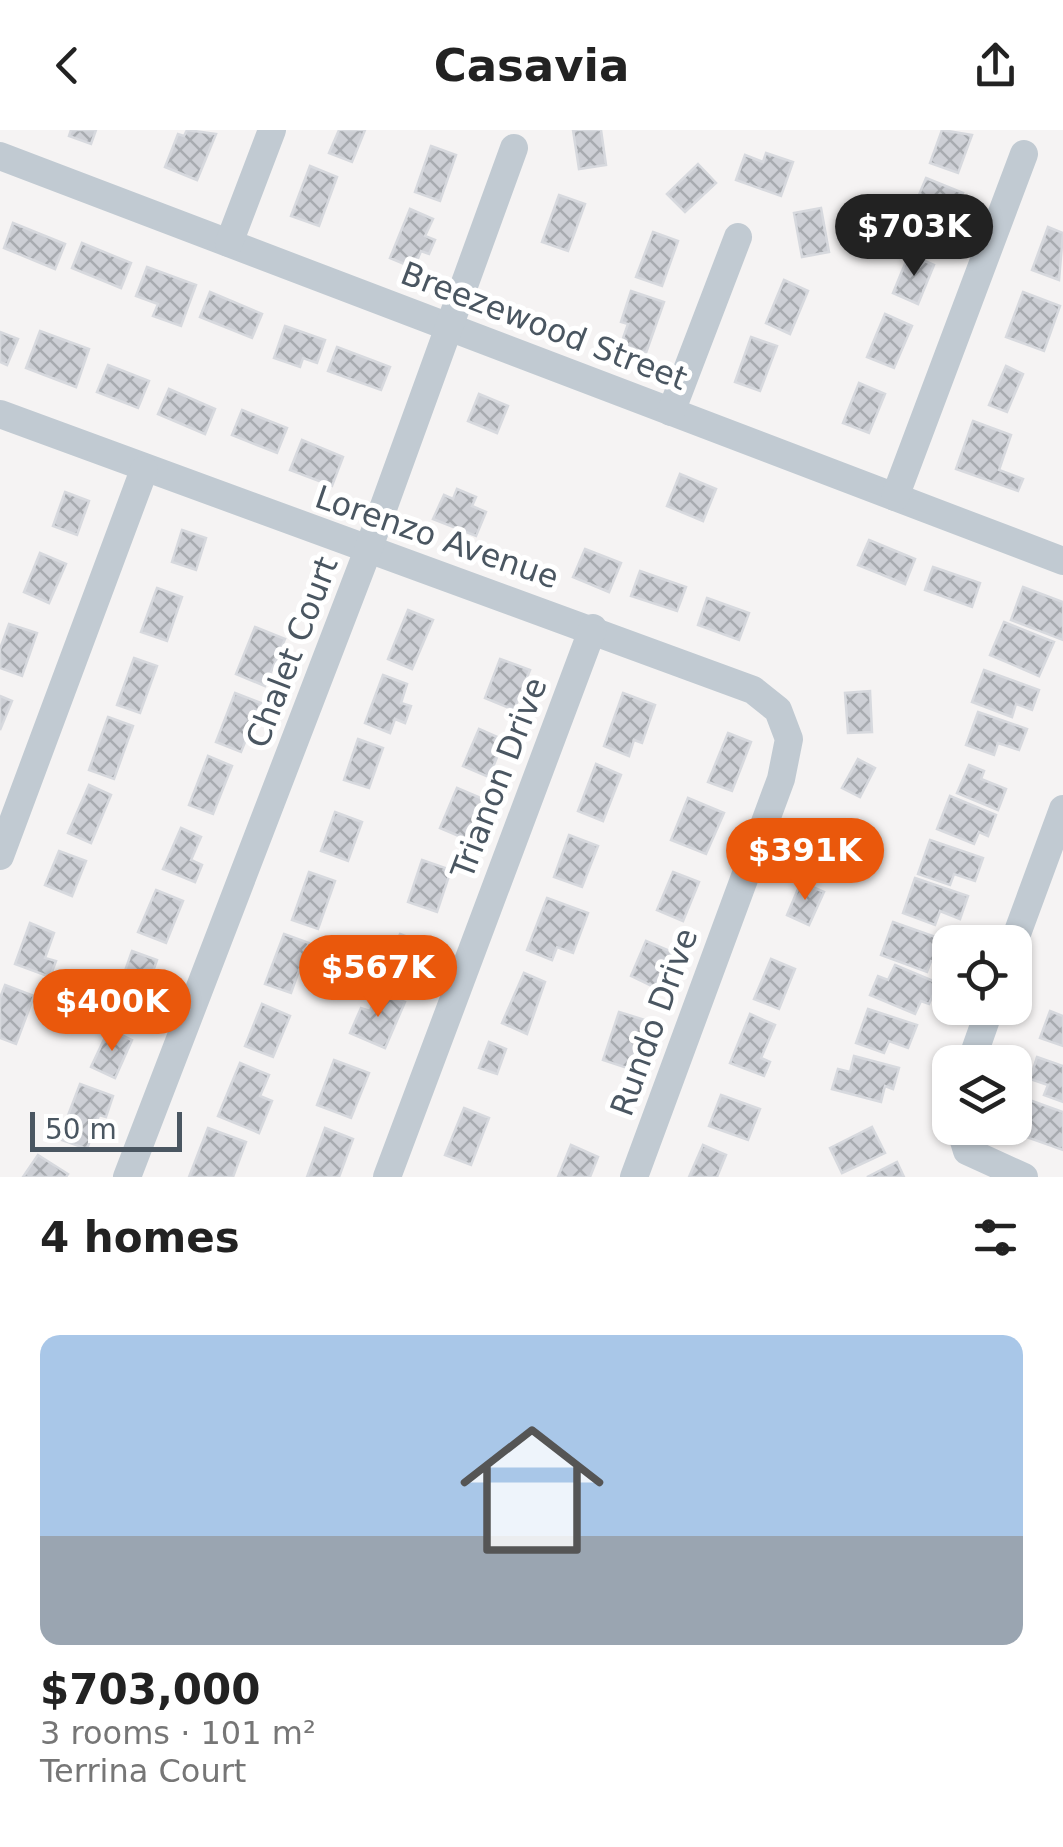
<!DOCTYPE html>
<html lang="en">
<head>
<meta charset="utf-8">
<style>
  :root { --surface:#fff; --page:#f6f6f6; --text:#222; --muted:#767676; --accent:#ea580c }
  body { margin:0; font-family:"DejaVu Sans",sans-serif; background:var(--page); color:var(--text); height:100vh; display:flex; flex-direction:column; font-size:38px; white-space:nowrap }
  * { box-sizing:border-box; margin:0 }
  p { font-size:32px; color:var(--muted) }
  .icon { flex:none; width:55px; height:55px; fill:none; stroke:currentColor; stroke-width:2; stroke-linecap:round; stroke-linejoin:round }
  .map { position:relative; height:1047px; overflow:hidden }
  .drawer { display:flex; flex-direction:column; background:var(--surface); flex:1 }
  .drawer>* { flex:none }
  .buttons { position:absolute; left:932px; top:795px; display:grid; gap:20px }
  .buttons a { display:grid; place-items:center; width:100px; height:100px; border-radius:20px; background:var(--surface); box-shadow:0 2px 8px #0004; font-size:50px }
  .scale { position:absolute; left:30px; bottom:25px; width:152px; box-sizing:border-box; padding-left:10px; border:5px solid #4a5661; border-top:0; font-size:28px; line-height:35px; white-space:nowrap; color:#4a5661; -webkit-text-stroke:8px #fff; paint-order:stroke }
  .price { position:absolute; translate:-50% -85px; padding:0 22px; border-radius:35px; background:var(--accent); color:#fff; font-size:32px; line-height:65px; filter:drop-shadow(0 2px 5px #0008) }
  .price::after { content:''; position:absolute; left:50%; top:60px; width:30px; height:22px; margin-left:-15px; background:inherit; clip-path:polygon(0 0,100% 0,50% 100%) }
  .price.selected { background:#222; color:#fff }
  ul { padding:0; list-style:none }
  li { display:grid; align-content:center; gap:20px; height:530px; padding:0 40px }
  li span { display:grid; place-items:center; height:310px; border-radius:20px; color:#555 }
  li>.icon { margin-inline-start:auto }
  span .icon { width:180px; height:180px; fill:#fffc; stroke-width:1 }
  li b { font-size:42px }
  h2 { display:flex; justify-content:space-between; align-items:center; height:120px; padding:0 40px; font-size:42px }
  header { display:flex; justify-content:space-between; align-items:center; height:130px; padding:0 40px; background:var(--surface); font-size:45px; font-weight:700 }
  .map>svg:first-child { display:block }
  .building { fill:url(#building-cross-hatch); stroke:#d7d9de; stroke-width:2.5 }
  .lines { fill:none; stroke-linecap:round; stroke-linejoin:round }
  .minor { stroke:#c1cad2; stroke-width:28 }
  .labels { text-anchor:middle; stroke-width:10; stroke-linejoin:round; paint-order:stroke }
  .street-label { font-size:32px; fill:#4a5661; stroke:#fff }
</style>
</head>
<body>
<header><svg class="icon" aria-label="back" viewBox="0 0 24 24"><path d="M15 5l-7 7 7 7"/></svg>Casavia<svg class="icon" aria-label="share" viewBox="0 0 24 24"><path d="M12 15V3M7 8l5-5 5 5M5 13v7h14v-7"/></svg></header>
<div class="map">
<svg width="1063" height="1047" viewBox="0 0 1063 1047">
  <defs>
    <pattern id="building-cross-hatch" width="8" height="8" patternUnits="userSpaceOnUse" patternTransform="scale(2.5)"><rect width="8" height="8" fill="#cdcfd5"/><path d="M0 0l8 8M0 8l8-8" fill="none" stroke="#a8abb0"/></pattern>
  </defs>
  <rect width="100%" height="100%" fill="#f5f3f3"/>
  <!-- building -->
  <g class="building">
    <polygon points="71,0 96,0 91,14 69,6"/>
    <polygon points="187,0 216,4 197,50 165,37 178,4 184,6"/>
    <polygon points="339,0 365,0 352,32 329,23"/>
    <polygon points="573,0 601,0 606,35 579,39"/>
    <polygon points="942,0 972,5 958,43 930,33"/>
    <polygon points="431,16 456,25 440,71 415,62"/>
    <polygon points="766,23 793,32 781,66 736,50 745,25 763,32"/>
    <polygon points="698,34 716,53 685,82 667,64"/>
    <polygon points="310,36 337,47 319,96 291,86"/>
    <polygon points="926,48 963,63 948,99 911,84"/>
    <polygon points="559,65 585,74 568,121 542,112"/>
    <polygon points="821,78 829,122 802,127 794,83"/>
    <polygon points="410,79 433,89 425,106 435,110 429,124 421,121 414,138 390,128"/>
    <polygon points="13,93 65,114 55,139 4,118"/>
    <polygon points="1048,97 1063,103 1059,150 1032,140"/>
    <polygon points="653,102 678,111 662,156 636,147"/>
    <polygon points="82,113 131,133 121,158 72,138"/>
    <polygon points="909,124 934,135 918,174 893,163"/>
    <polygon points="147,137 196,155 181,196 153,186 158,174 136,166"/>
    <polygon points="784,150 808,161 790,204 766,193"/>
    <polygon points="631,161 664,172 646,223 621,214 628,194 621,192"/>
    <polygon points="210,162 262,184 252,208 200,187"/>
    <polygon points="1023,162 1060,176 1044,221 1006,207"/>
    <polygon points="885,184 912,196 894,238 867,227"/>
    <polygon points="285,196 325,210 317,233 303,228 300,237 274,228"/>
    <polygon points="40,201 89,219 76,257 26,238"/>
    <polygon points="0,202 18,209 7,235 0,232"/>
    <polygon points="751,207 777,216 760,261 735,252"/>
    <polygon points="337,217 390,237 381,260 328,241"/>
    <polygon points="108,235 149,251 138,278 97,262"/>
    <polygon points="1006,236 1023,244 1007,282 989,275"/>
    <polygon points="859,253 885,264 869,303 843,293"/>
    <polygon points="169,259 215,279 205,304 158,284"/>
    <polygon points="479,264 508,276 497,303 468,291"/>
    <polygon points="242,280 287,298 277,323 232,305"/>
    <polygon points="973,291 1011,305 999,340 1023,349 1018,361 956,339"/>
    <polygon points="302,310 343,327 332,356 290,340"/>
    <polygon points="680,344 716,359 703,391 667,376"/>
    <polygon points="457,359 476,367 472,376 486,382 476,406 433,389 444,365 453,369"/>
    <polygon points="65,362 89,371 77,405 53,396"/>
    <polygon points="182,400 206,408 196,440 172,432"/>
    <polygon points="869,410 915,429 905,454 858,435"/>
    <polygon points="585,419 621,433 609,462 573,447"/>
    <polygon points="40,423 66,434 49,473 24,462"/>
    <polygon points="933,437 980,453 972,477 925,460"/>
    <polygon points="640,441 686,457 677,481 631,466"/>
    <polygon points="1023,457 1063,472 1063,510 1011,490"/>
    <polygon points="157,458 182,467 167,511 141,502"/>
    <polygon points="707,468 749,483 739,510 698,495"/>
    <polygon points="408,480 433,490 412,539 388,529"/>
    <polygon points="1004,492 1054,512 1039,546 990,525"/>
    <polygon points="9,494 37,503 22,546 0,538 0,519"/>
    <polygon points="255,497 285,509 265,556 236,544"/>
    <polygon points="134,528 157,536 140,583 117,575"/>
    <polygon points="500,529 530,540 514,580 485,568"/>
    <polygon points="984,540 1039,560 1032,580 1016,574 1012,587 972,572"/>
    <polygon points="383,545 407,554 401,573 411,576 405,593 395,589 390,603 365,593"/>
    <polygon points="870,561 872,602 848,603 845,563"/>
    <polygon points="235,563 261,573 241,622 216,612"/>
    <polygon points="623,563 655,575 642,613 634,610 629,626 604,616"/>
    <polygon points="0,566 12,571 0,600"/>
    <polygon points="978,582 1027,599 1019,620 998,613 994,625 966,615"/>
    <polygon points="108,587 133,596 114,649 89,640"/>
    <polygon points="479,599 504,610 489,647 463,636"/>
    <polygon points="728,603 751,612 732,661 708,652"/>
    <polygon points="358,609 383,618 369,658 344,650"/>
    <polygon points="208,626 232,636 213,684 189,675"/>
    <polygon points="858,629 875,638 860,667 842,658"/>
    <polygon points="596,634 621,645 603,691 578,681"/>
    <polygon points="969,635 984,641 981,649 1006,659 998,680 957,663"/>
    <polygon points="89,655 111,665 91,713 68,703"/>
    <polygon points="457,658 483,669 466,709 440,698"/>
    <polygon points="950,666 996,685 988,706 979,702 974,714 937,699"/>
    <polygon points="688,668 724,683 706,724 671,710"/>
    <polygon points="335,682 362,692 348,731 321,721"/>
    <polygon points="822,690 848,699 832,741 806,732"/>
    <polygon points="181,698 201,707 191,730 202,735 195,752 163,739"/>
    <polygon points="569,705 598,716 582,757 554,747"/>
    <polygon points="930,710 983,728 975,751 954,744 950,755 918,744"/>
    <polygon points="59,721 86,731 72,766 45,755"/>
    <polygon points="422,730 451,740 437,782 408,772"/>
    <polygon points="309,742 335,751 318,799 292,790"/>
    <polygon points="673,742 699,752 683,791 657,780"/>
    <polygon points="915,748 968,766 960,789 940,781 935,795 903,783"/>
    <polygon points="801,752 824,762 809,795 787,785"/>
    <polygon points="156,760 183,771 166,813 138,802"/>
    <polygon points="547,768 588,783 573,823 557,817 552,830 527,820"/>
    <polygon points="893,792 947,811 939,834 931,831 927,842 881,825"/>
    <polygon points="30,793 54,803 45,828 56,831 50,847 15,834"/>
    <polygon points="284,804 309,813 291,863 265,854"/>
    <polygon points="400,804 425,814 408,855 383,845"/>
    <polygon points="646,811 672,822 656,858 631,846"/>
    <polygon points="132,821 157,830 140,878 115,869"/>
    <polygon points="771,829 795,839 779,879 754,869"/>
    <polygon points="895,835 938,853 929,874 921,871 915,884 870,865 878,846 888,850"/>
    <polygon points="524,843 545,852 527,904 502,893"/>
    <polygon points="5,855 34,866 16,914 0,908 0,868"/>
    <polygon points="378,861 405,872 385,918 350,903 361,878 370,881"/>
    <polygon points="262,874 290,886 273,927 245,916"/>
    <polygon points="868,879 917,895 908,918 889,911 884,923 856,913"/>
    <polygon points="1050,881 1063,886 1063,916 1040,908"/>
    <polygon points="619,882 645,890 630,939 603,930"/>
    <polygon points="750,884 775,895 761,928 770,932 764,946 730,933"/>
    <polygon points="109,899 132,910 115,948 91,937"/>
    <polygon points="489,912 506,919 497,944 479,938"/>
    <polygon points="854,926 899,938 893,959 885,956 881,972 832,959 838,939 850,942"/>
    <polygon points="1037,927 1063,936 1063,972 1044,965 1048,955 1030,949"/>
    <polygon points="334,930 369,943 351,988 317,975"/>
    <polygon points="240,933 269,945 260,966 272,971 259,1003 218,986"/>
    <polygon points="80,954 113,966 106,987 99,985 87,1019 59,1009"/>
    <polygon points="721,965 760,979 748,1010 709,996"/>
    <polygon points="1021,967 1063,982 1063,1020 1018,1004 1022,990 1015,983"/>
    <polygon points="464,978 489,988 471,1035 445,1025"/>
    <polygon points="872,997 885,1023 842,1043 830,1018"/>
    <polygon points="208,998 246,1012 233,1047 189,1047"/>
    <polygon points="325,998 353,1009 339,1047 307,1047"/>
    <polygon points="571,1015 598,1027 590,1047 558,1047"/>
    <polygon points="703,1015 726,1025 717,1047 689,1047"/>
    <polygon points="38,1025 68,1044 66,1047 23,1047"/>
    <polygon points="897,1032 904,1047 867,1047"/>
  </g>
  <g class="lines">
    <!-- minor -->
    <g class="minor">
      <polyline points="0,26 1063,431"/>
      <polyline points="229,113 272,0"/>
      <polyline points="671,282 738,107"/>
      <polyline points="0,284 753,560 778,580 789,609 781,649 634,1047"/>
      <polyline points="895,367 1024,24"/>
      <polyline points="0,726 144,340"/>
      <polyline points="1014,812 1063,679"/>
      <polyline points="971,932 990,878"/>
      <polyline points="960,998 967,1021 1024,1047"/>
      <polyline points="127,1047 368,420 514,18"/>
      <polyline points="387,1047 593,498"/>
    </g>
  </g>
  <g class="labels">
    <!-- street labels -->
    <g class="street-label">
      <text transform="translate(544 196) rotate(21)" y="11">Breezewood Street</text>
      <text transform="translate(437 407) rotate(19)" y="11">Lorenzo Avenue</text>
      <text transform="translate(292 522) rotate(-69)" y="11">Chalet Court</text>
      <text transform="translate(499 648) rotate(-69)" y="11">Trianon Drive</text>
      <text transform="translate(654 892) rotate(-70)" y="11">Rundo Drive</text>
    </g>
  </g>
</svg>
<div class="buttons">
<a><svg class="icon" aria-label="locate" viewBox="0 0 24 24"><circle cx="12" cy="12" r="6"/><path d="M12 2v4M12 18v4M2 12h4M18 12h4"/></svg></a>
<a><svg class="icon" aria-label="layers" viewBox="0 0 24 24"><path d="M12 4l9 5-9 5-9-5zM3 14l9 5 9-5"/></svg></a>
</div>
<div class="scale">50 m</div>
<b class="price selected" style="left:914px;top:149px">$703K</b>
<b class="price" style="left:805px;top:773px">$391K</b>
<b class="price" style="left:378px;top:890px">$567K</b>
<b class="price" style="left:112px;top:924px">$400K</b>
</div>
<section class="drawer">
<h2>4 homes<svg class="icon" aria-label="filters" viewBox="0 0 24 24"><path d="M4 7h16M4 17h16"/><circle cx="9" cy="7" r="2"/><circle cx="15" cy="17" r="2"/></svg></h2>
<ul>
<li><span style="background:linear-gradient(#a9c7e8 65%,#9aa5b1 0)"><svg class="icon" aria-label="home" viewBox="0 0 24 24"><path d="M3 11l9-7 9 7M6 9v11h12V9"/></svg></span><div><b>$703,000</b><p>3 rooms · 101 m²</p><p>Terrina Court</p></div></li>
</ul>
</section>
</body>
</html>
